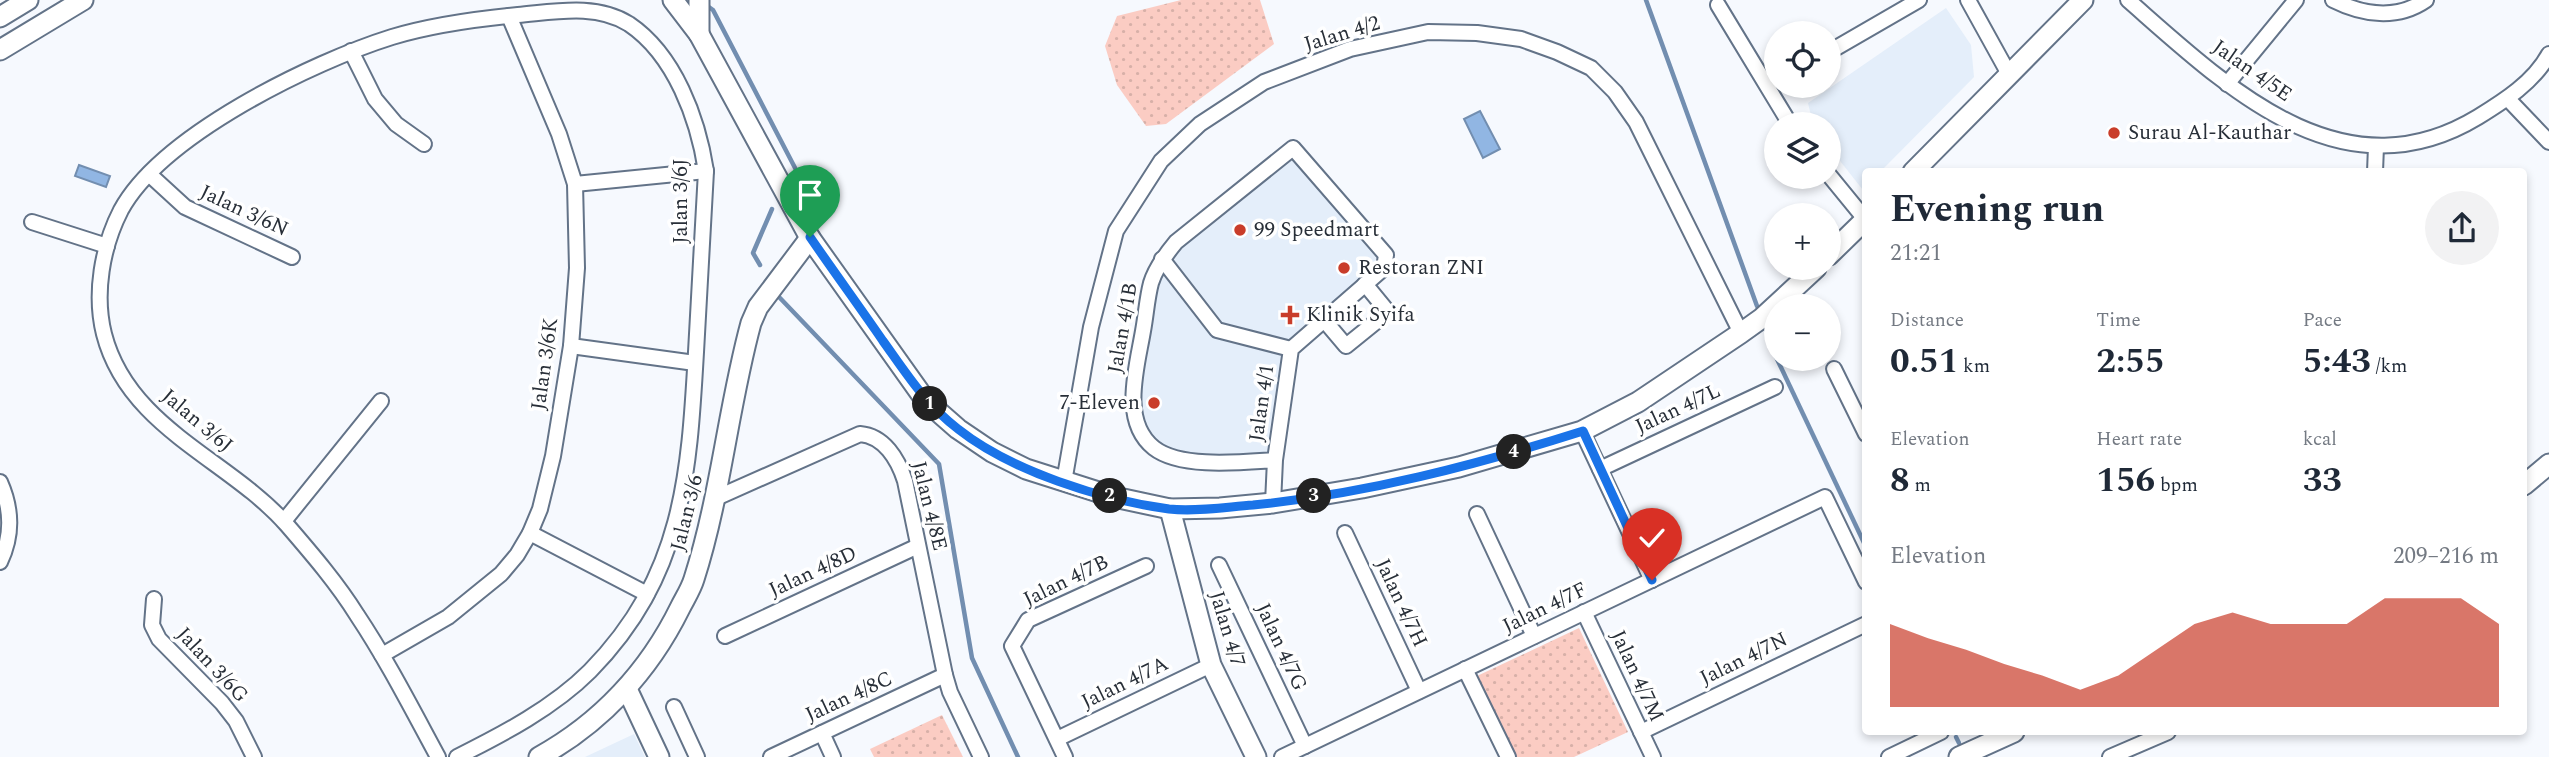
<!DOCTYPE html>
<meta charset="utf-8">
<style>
body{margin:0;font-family:Spectral,serif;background:#f2f2f3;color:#1f2937;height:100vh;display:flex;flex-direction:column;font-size:26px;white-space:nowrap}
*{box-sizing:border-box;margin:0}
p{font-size:23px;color:#747a83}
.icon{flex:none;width:38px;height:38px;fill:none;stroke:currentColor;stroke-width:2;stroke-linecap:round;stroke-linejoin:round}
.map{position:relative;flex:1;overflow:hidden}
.details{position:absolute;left:1862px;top:168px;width:665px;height:567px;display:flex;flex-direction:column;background:#fff;border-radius:7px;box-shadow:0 4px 10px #0003}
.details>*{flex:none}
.buttons{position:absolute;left:1764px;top:21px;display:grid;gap:14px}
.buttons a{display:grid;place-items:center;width:77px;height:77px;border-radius:50%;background:#fff;box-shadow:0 4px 10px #0003;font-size:35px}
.pin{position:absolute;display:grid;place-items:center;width:60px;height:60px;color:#fff;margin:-72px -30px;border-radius:50% 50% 50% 0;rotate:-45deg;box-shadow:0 0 7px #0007}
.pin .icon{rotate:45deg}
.km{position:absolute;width:35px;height:35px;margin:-18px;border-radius:50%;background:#222;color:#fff;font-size:19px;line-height:35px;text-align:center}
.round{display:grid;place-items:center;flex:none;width:74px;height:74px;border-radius:37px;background:#f2f2f3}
.summary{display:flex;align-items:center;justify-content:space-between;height:119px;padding:0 28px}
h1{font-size:38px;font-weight:700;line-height:52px}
.figures{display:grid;grid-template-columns:repeat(3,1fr);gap:10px;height:119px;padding:7px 28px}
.figures div{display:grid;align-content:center}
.figures b{font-size:35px;font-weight:700}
.figures small{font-size:19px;font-weight:400}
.figures p{font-size:19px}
.chart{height:196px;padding:14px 28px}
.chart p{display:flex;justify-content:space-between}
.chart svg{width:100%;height:126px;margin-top:7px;fill:#c93d2a;opacity:.7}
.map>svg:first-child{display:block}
</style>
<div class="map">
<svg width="2549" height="757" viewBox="0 0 2549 757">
<defs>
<pattern id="park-dots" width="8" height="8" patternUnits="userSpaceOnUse" patternTransform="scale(1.75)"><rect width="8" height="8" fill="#fbccc3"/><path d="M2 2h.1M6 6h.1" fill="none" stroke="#d7b0a8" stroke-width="1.8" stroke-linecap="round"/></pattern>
</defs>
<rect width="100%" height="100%" fill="#f6f9fe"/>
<g fill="#e4eefa">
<path d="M1946 8 1971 45 1974 77 1881 171 1866 172 1865 188 1863 190 1829 147V124H1813L1808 103Z"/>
<path d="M1292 155 1379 256 1376 265 1288 343 1269 454 1245 458 1206 456 1169 450 1154 443 1145 431 1139 411 1138 391 1156 285 1168 259 1181 246Z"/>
<path d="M634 734 645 757H585Z"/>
</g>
<g fill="url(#park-dots)">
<path d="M1181 0H1260L1274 44 1166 124 1146 126 1117 85 1105 46 1117 16Z"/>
<path d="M1579 628 1628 732 1574 757H1515L1477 676Z"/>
<path d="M942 715 963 757H874L870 749Z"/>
</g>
<g fill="#91b6e3" stroke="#728eb0" stroke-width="2">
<path d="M1480 111 1500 149 1483 158 1464 119Z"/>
<path d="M79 165 110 176 106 187 75 176Z"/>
</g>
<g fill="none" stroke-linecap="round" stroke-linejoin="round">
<g stroke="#728eb0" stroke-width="4.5">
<path d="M1646 0 1757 306"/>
<path d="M706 5 713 10 806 189 799 193"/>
<path d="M760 265 753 253 772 209"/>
<path d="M780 298 939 464 972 658 1018 757"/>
<path d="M1766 330 1776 357"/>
<path d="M1777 359 1866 547"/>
<path d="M1956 737 1959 743"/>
</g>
<defs>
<g id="street">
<path d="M1968 0 2010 76"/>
<path d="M2128 0C2225 85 2341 200 2478 117 2504 101 2534 82 2549 54"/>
<path d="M2333 0C2363 15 2397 20 2426 0"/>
<path d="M1718 5 1790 124"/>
<path d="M351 51 375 99 396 124 424 144"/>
<path d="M1829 52 1919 0"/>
<path d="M2227 84 2296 0"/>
<path d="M2508 99 2549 142"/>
<path d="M2375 172 2376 146"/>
<path d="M149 174 185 207 292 257"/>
<path d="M1829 175 1865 219"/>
<path d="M575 184 706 171"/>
<path d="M32 222 107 246"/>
<path d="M1162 259 1217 330 1291 349"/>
<path d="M1324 320 1346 346 1388 312 1365 284"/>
<path d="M571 346 695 363"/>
<path d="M1834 369 1866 434"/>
<path d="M1582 431 1652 580"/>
<path d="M1600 469 1775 387"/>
<path d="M0 482C12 509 13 535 0 562"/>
<path d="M1064 482 1091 327 1116 231 1161 161 1200 124 1264 82 1350 49 1428 32 1477 33 1521 39 1557 52 1591 68 1615 92 1636 122 1741 333"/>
<path d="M716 498 860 434C884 436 898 459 905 481L945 675 950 692 981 757"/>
<path d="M1273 503 1275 460 1291 349 1384 268 1386 255 1293 148 1176 242C1166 254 1156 267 1151 283 1147 298 1146 315 1143 331 1137 367 1120 421 1154 448 1181 469 1243 462 1275 460"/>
<path d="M1477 514 1534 636"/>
<path d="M284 521 381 401"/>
<path d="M530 533 647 594"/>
<path d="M1345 533 1419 691"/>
<path d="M1219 565 1305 746"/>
<path d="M154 599 152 625 159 639 222 703 236 721 254 757"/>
<path d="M1584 612 1653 757"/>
<path d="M725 636 918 546"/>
<path d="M382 655 448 617 501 574 517 555 530 533 540 509 553 456 571 346 577 268 575 184 559 134 509 16"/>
<path d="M1465 669 1508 757"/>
<path d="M674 707 697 757"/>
<path d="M1641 732 1866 624"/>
<path d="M822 733 833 757"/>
<path d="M1057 739 1211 665"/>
<path d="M438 757C412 709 387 660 357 615 337 583 312 554 287 525 229 459 128 428 104 334 94 294 102 247 121 210 162 135 312 62 392 37 432 25 476 19 518 15 554 12 596 3 629 24 675 55 698 119 706 171 703 231 699 292 696 352 689 476 683 576 590 671 553 708 503 734 457 757"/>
<path d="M771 757 945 675"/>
<path d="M1065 757 1012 646 1028 620 1146 566"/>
<path d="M1282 757 1825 497 1866 582"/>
<path d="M1889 757 1941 732"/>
<path d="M2110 757 2168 732"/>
</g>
<g id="secondary">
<path d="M673 0 699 34 810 238 926 401 958 429 992 452 1026 469 1114 497 1170 509 1220 508 1273 503 1362 488 1459 467 1582 431 1638 402 1741 333 1762 318 1816 268"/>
<path d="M699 0V34"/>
<path d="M0 17 28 0"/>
<path d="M0 50 83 0"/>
<path d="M1913 172 2083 0"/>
<path d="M1829 255 1866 219"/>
<path d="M2524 485 2549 464"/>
<path d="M1170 509 1211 665 1256 757"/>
<path d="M627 689 659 757"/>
<path d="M539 757C601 723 649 671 680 608 685 598 691 589 694 579 721 495 728 407 751 323L758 307 810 238"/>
<path d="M1959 757 2014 732"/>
</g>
</defs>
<use href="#street" stroke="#637388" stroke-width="18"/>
<use href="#secondary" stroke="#637388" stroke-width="23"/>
<use href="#street" stroke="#fff" stroke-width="14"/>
<use href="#secondary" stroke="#fff" stroke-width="19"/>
</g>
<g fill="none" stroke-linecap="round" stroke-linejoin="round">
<defs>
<path id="route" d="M810 237C834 272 859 306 883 341 906 373 926 405 958 429 1011 471 1102 500 1169 509 1196 512 1226 507 1253 505 1365 494 1476 465 1583 431L1652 580"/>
</defs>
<use href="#route" stroke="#fff" stroke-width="14"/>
<use href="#route" stroke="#1a73e8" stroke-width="9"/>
</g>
<g fill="#c93d2a" stroke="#fff" stroke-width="2.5">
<circle cx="2114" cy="133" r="7"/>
<circle cx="1240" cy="230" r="7"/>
<circle cx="1344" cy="268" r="7"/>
<path d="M1286.5 304.5h7v7h7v7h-7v7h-7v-7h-7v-7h7z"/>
<circle cx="1154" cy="403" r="7"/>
</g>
<g text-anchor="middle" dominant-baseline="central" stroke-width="7" stroke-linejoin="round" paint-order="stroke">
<g font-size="21" fill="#282f38" stroke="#fff">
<text transform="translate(1342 34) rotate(-17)">Jalan 4/2</text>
<text transform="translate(2252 71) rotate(35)">Jalan 4/5E</text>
<text transform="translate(681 201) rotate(-90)">Jalan 3/6J</text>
<text transform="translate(244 211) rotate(25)">Jalan 3/6N</text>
<text transform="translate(1123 328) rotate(-80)">Jalan 4/1B</text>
<text transform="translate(545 364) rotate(-82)">Jalan 3/6K</text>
<text transform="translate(1262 403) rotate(-82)">Jalan 4/1</text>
<text transform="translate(1678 409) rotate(-25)">Jalan 4/7L</text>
<text transform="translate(197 421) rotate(40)">Jalan 3/6J</text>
<text transform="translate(929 506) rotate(76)">Jalan 4/8E</text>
<text transform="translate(687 513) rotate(-76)">Jalan 3/6</text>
<text transform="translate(813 572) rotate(-25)">Jalan 4/8D</text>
<text transform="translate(1066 581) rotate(-26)">Jalan 4/7B</text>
<text transform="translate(1401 603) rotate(65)">Jalan 4/7H</text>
<text transform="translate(1545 608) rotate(-26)">Jalan 4/7F</text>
<text transform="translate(1227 629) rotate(73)">Jalan 4/7</text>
<text transform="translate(1281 647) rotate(65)">Jalan 4/7G</text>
<text transform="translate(1744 659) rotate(-26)">Jalan 4/7N</text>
<text transform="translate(212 665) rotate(47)">Jalan 3/6G</text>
<text transform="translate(1637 676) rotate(65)">Jalan 4/7M</text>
<text transform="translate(1125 683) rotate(-26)">Jalan 4/7A</text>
<text transform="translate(849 697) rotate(-25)">Jalan 4/8C</text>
</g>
<g font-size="21" fill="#282f38" stroke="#fff" text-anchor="start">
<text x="2128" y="133">Surau Al-Kauthar</text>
<text x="1254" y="230">99 Speedmart</text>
<text x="1358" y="268">Restoran ZNI</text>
<text x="1306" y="315">Klinik Syifa</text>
<text x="1140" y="403" text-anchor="end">7-Eleven</text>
</g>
</g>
</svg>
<div class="buttons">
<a><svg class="icon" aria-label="locate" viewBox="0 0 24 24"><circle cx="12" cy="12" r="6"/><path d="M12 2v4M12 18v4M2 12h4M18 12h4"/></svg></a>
<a><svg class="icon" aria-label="layers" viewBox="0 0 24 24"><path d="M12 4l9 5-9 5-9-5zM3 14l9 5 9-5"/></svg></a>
<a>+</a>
<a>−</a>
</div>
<div class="pin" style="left:810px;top:237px;background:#1e9e55"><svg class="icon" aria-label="arrive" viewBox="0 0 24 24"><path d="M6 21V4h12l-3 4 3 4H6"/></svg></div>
<div class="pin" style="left:1652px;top:580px;background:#d93025"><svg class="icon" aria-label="check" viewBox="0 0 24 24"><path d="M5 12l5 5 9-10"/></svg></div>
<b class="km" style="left:930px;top:404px">1</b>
<b class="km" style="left:1110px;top:496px">2</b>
<b class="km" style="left:1314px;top:496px">3</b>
<b class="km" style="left:1514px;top:452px">4</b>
<section class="details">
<div class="summary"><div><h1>Evening run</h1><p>21:21</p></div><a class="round"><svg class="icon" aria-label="share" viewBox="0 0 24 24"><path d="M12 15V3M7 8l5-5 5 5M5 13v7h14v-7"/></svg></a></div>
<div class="figures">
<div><p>Distance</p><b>0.51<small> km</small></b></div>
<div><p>Time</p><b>2:55</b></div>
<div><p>Pace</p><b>5:43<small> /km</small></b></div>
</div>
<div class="figures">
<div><p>Elevation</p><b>8<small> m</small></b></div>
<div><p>Heart rate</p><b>156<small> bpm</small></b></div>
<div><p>kcal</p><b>33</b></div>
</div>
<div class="chart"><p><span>Elevation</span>209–216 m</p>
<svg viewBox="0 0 160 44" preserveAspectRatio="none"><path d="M0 44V15L10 20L20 24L30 29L40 33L50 38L60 33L70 24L80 15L90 11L100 15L110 15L120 15L130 6L140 6L150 6L160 15V44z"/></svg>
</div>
</section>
</div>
